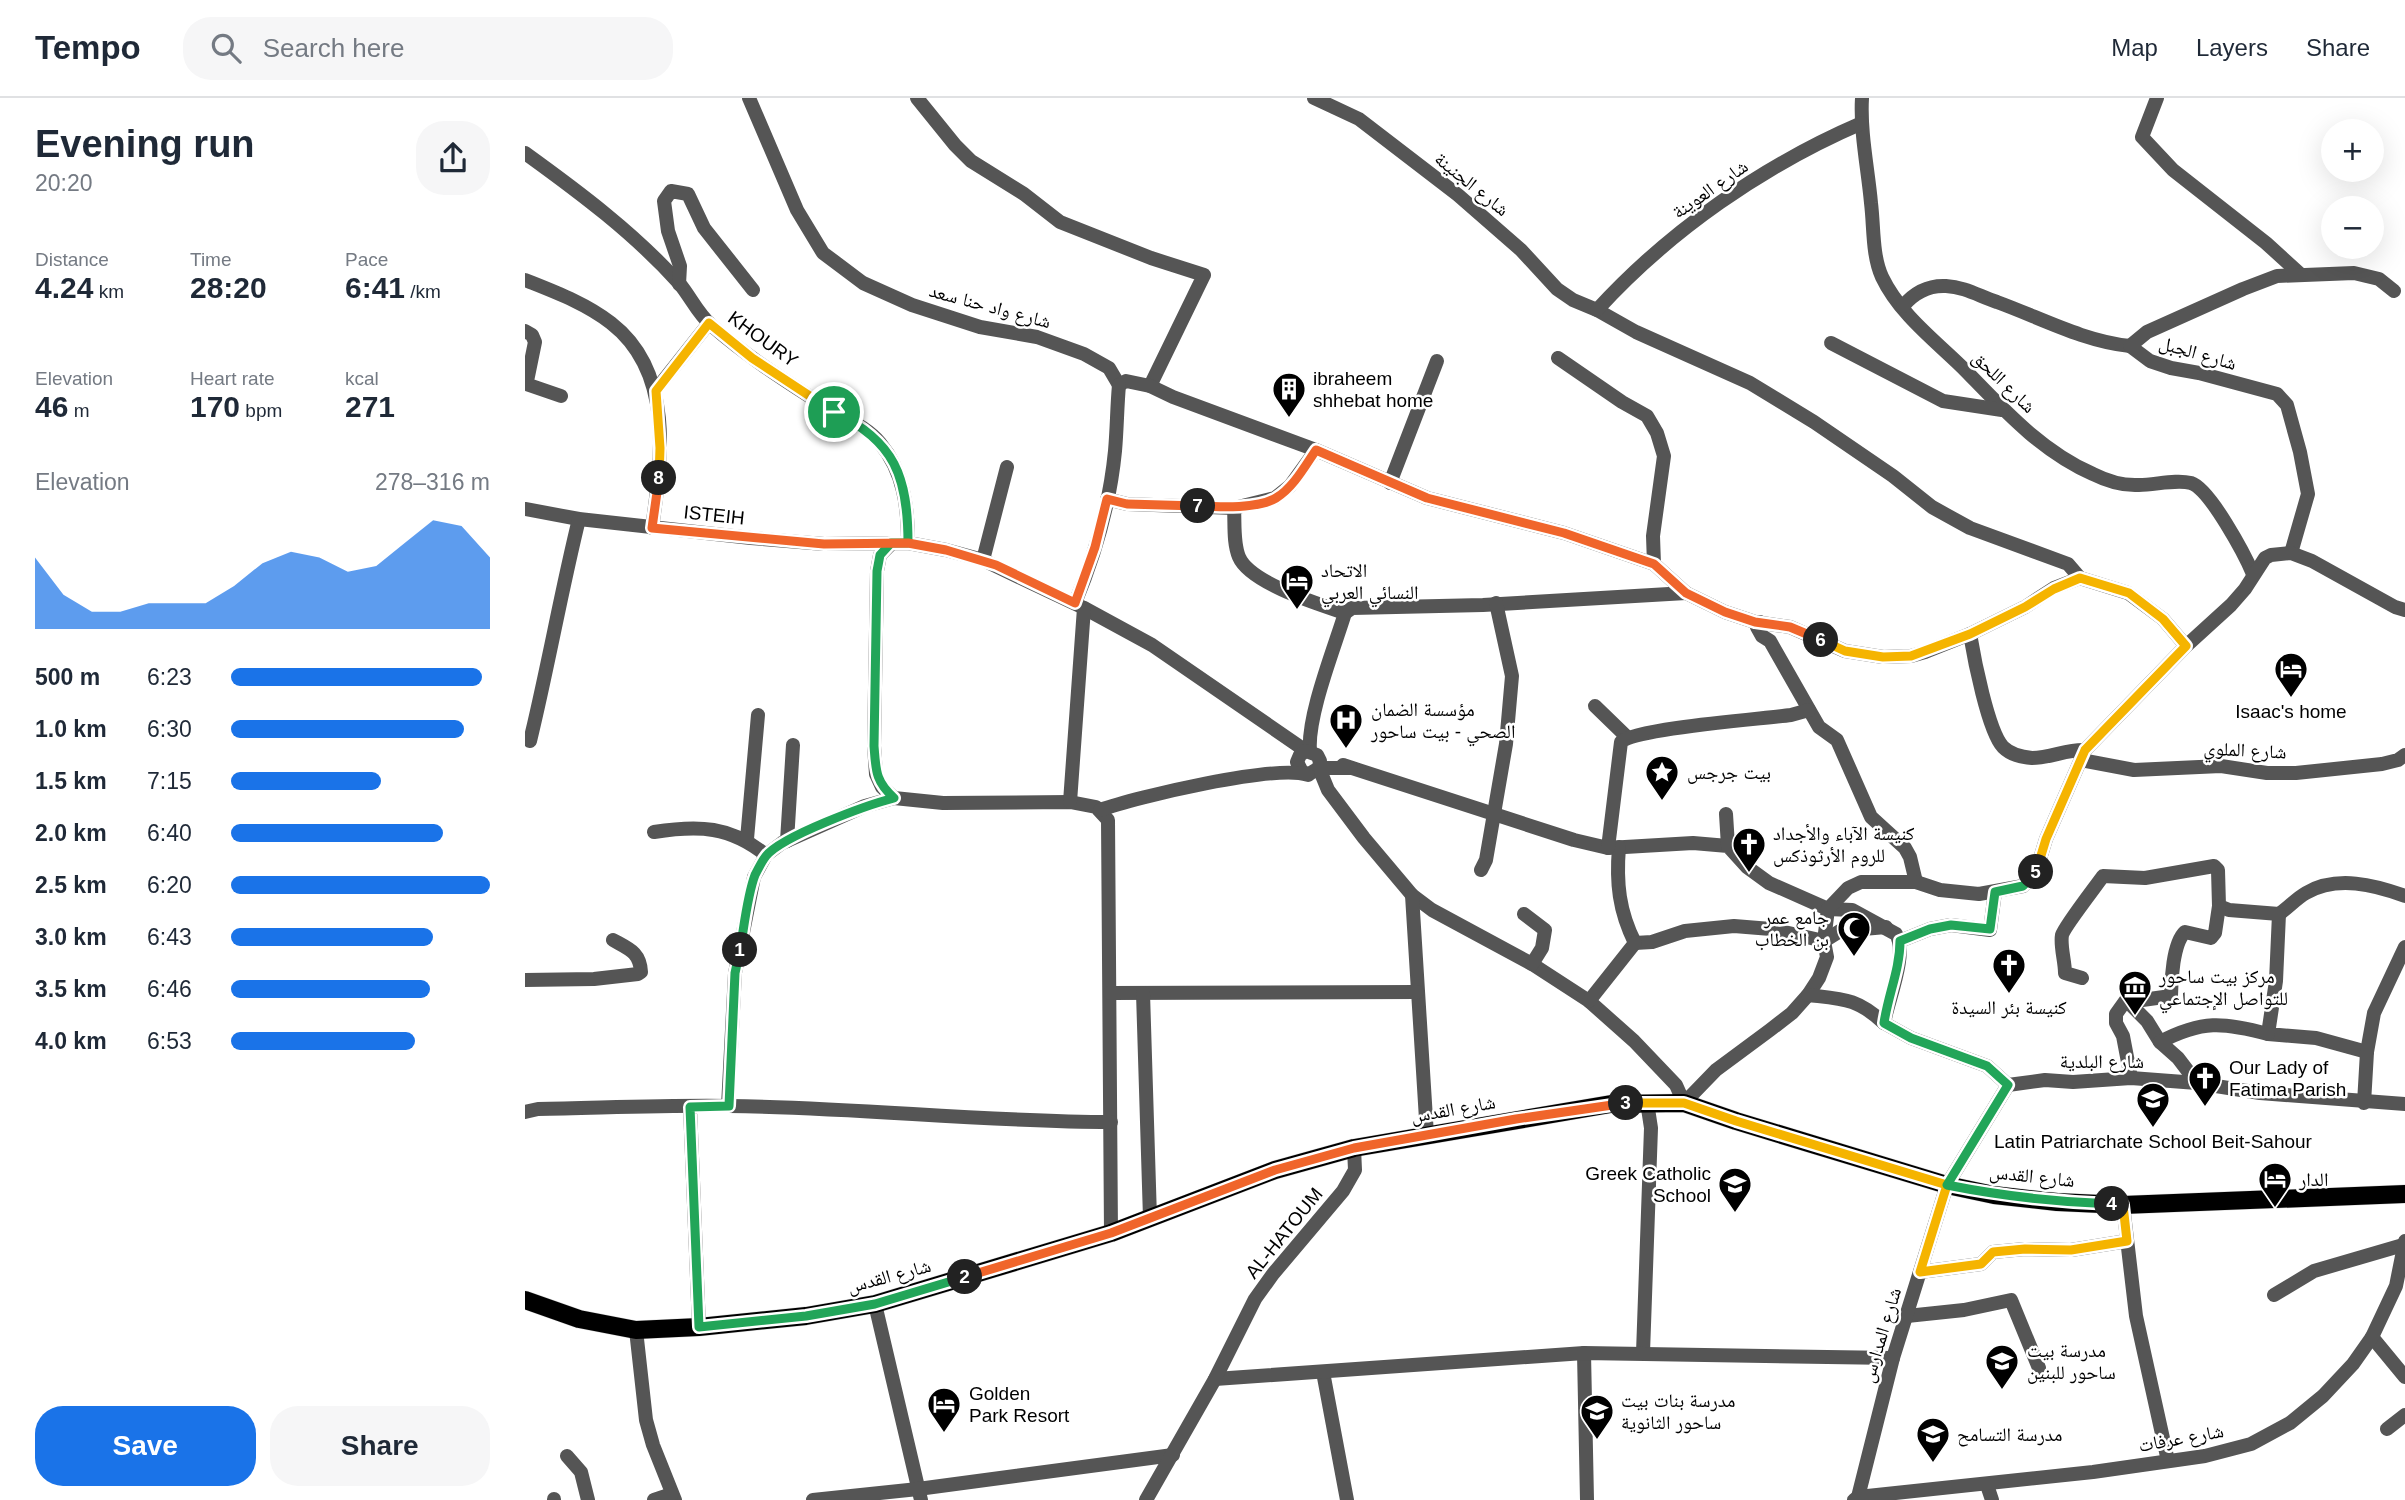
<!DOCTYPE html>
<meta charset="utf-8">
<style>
body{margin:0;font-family:Arial,"Noto Naskh Arabic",sans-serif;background:#f6f6f7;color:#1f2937;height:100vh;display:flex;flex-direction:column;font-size:26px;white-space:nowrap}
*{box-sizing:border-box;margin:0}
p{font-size:23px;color:#747a83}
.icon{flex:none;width:38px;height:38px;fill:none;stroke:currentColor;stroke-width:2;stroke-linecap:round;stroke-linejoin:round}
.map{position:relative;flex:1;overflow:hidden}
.panel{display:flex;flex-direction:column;background:#fff;width:525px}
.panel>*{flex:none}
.buttons{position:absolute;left:1796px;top:21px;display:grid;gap:14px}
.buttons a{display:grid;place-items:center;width:63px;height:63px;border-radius:50%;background:#fff;box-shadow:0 7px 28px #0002;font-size:35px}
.pin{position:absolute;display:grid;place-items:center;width:60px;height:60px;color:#fff;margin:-30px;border:4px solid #fff;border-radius:50%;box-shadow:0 2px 7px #0007}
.km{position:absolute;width:35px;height:35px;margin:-18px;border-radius:50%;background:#222;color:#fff;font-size:19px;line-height:35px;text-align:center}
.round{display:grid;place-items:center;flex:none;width:74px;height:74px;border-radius:28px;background:#f6f6f7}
.head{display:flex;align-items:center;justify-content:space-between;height:119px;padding:0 35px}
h1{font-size:38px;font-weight:800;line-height:52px}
.metrics{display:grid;grid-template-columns:repeat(3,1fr);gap:10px;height:119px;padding:7px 35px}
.metrics div{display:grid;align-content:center}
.metrics b{font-size:30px;font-weight:800}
.metrics small{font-size:19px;font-weight:400}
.metrics p{font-size:19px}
.chart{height:196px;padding:14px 35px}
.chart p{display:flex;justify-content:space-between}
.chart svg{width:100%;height:126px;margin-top:7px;fill:#1a73e8;opacity:.7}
.action{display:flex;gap:14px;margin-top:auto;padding:14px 35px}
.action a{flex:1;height:80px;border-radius:28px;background:#1a73e8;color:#fff;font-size:28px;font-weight:800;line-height:80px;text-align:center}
.action a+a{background:#f6f6f7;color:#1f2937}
ul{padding:0 35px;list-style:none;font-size:23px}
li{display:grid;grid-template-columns:112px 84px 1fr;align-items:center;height:52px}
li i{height:18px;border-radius:9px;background:#1a73e8}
header{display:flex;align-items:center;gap:42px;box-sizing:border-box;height:98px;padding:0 35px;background:#fff;border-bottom:2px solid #e0e1e3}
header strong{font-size:33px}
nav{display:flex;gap:38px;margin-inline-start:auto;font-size:24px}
.search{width:490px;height:63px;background:#f6f6f7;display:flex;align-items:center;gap:18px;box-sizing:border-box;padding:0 24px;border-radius:28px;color:#747a83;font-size:26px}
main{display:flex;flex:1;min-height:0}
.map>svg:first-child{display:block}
</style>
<header>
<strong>Tempo</strong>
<div class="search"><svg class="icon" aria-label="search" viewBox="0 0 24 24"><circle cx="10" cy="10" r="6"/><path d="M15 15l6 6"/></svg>Search here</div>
<nav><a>Map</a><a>Layers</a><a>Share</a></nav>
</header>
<main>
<section class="panel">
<div class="head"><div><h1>Evening run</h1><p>20:20</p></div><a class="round"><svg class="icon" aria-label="share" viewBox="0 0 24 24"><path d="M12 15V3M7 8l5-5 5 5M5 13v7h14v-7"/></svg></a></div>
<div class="metrics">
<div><p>Distance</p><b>4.24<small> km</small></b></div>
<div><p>Time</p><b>28:20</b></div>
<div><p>Pace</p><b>6:41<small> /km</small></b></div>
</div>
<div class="metrics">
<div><p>Elevation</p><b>46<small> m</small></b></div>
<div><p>Heart rate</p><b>170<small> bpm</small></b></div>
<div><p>kcal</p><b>271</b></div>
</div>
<div class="chart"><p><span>Elevation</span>278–316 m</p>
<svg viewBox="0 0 160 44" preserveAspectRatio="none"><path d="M0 44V19L10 32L20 38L30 38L40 35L50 35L60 35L70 29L80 21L90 17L100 19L110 24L120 22L130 14L140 6L150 8L160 19V44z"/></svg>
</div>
<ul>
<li><b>500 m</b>6:23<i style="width:97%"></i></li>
<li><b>1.0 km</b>6:30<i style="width:90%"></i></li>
<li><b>1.5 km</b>7:15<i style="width:58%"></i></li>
<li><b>2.0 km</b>6:40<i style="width:82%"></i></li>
<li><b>2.5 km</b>6:20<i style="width:100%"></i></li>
<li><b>3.0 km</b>6:43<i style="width:78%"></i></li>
<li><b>3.5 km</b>6:46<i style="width:77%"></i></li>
<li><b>4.0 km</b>6:53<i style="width:71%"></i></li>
</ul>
<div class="action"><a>Save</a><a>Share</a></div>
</section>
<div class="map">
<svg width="1880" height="1402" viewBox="0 0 1880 1402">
<rect width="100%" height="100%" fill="#fff"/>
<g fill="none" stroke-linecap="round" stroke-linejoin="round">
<defs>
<path id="major" d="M0 1202 54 1221 111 1232 174 1229 281 1218 350 1206 586 1135 750 1072 829 1050 1086 1006 1159 1005 1211 1023 1422 1087 1469 1097 1532 1104 1598 1107 1880 1096"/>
</defs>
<use href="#major" stroke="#dbdbdb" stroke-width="19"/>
<g stroke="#555" stroke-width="14">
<path d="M224 0 272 112 298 155 338 185 387 207 455 229 512 239 559 256 584 270 594 287"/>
<path d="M392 0 430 47 446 63 499 96 535 124 626 160 679 177 625 288"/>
<path d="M789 0 834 21 933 97 996 152 1032 191 1048 202 1072 212 1111 234 1225 285 1289 324 1368 378 1407 409 1445 430 1543 466 1555 480"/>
<path d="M1337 0C1335 35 1343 71 1346 105 1349 129 1347 157 1357 179 1375 217 1412 244 1441 273 1479 312 1517 354 1568 376 1582 383 1597 388 1614 387 1630 387 1651 381 1666 385 1685 391 1720 457 1728 476"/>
<path d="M1632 0 1617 39 1648 72 1741 145 1775 176"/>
<path d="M0 55C54 94 109 135 154 185 165 198 173 216 186 227 220 257 260 283 298 307 318 320 340 327 355 345 379 374 383 410 383 445"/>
<path d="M0 182C30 194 60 205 86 225 149 274 137 360 127 430"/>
<path d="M154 186 155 168 143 133 139 103 146 93 163 96 179 130 228 192"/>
<path d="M1378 208C1389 195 1403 187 1421 188 1440 189 1454 198 1472 204 1516 220 1558 243 1605 248"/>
<path d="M1072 212C1144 133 1239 67 1337 25"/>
<path d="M0 233 7 237 10 244 2 283 4 287 36 298"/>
<path d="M1306 245 1418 303 1477 312"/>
<path d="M1033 260 1097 304 1122 318 1132 335 1139 358 1128 438 1129 466"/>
<path d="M130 293 184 225"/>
<path d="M791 352 902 400 1039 435 1129 466 1161 495 1200 514 1230 524 1265 529 1320 553 1358 559 1386 558 1400 554 1445 536 1500 509 1529 490 1555 480 1603 495 1638 521 1661 548"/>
<path d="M865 385 912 263"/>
<path d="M582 401 602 406 709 410 750 400 765 388 791 352 648 299 625 288 601 283 594 287"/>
<path d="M709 410C710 426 708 445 714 459 725 485 793 506 820 515"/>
<path d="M0 411 54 421 226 440 299 446 383 445 421 452 458 462 559 510 627 547 781 653"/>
<path d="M367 445 355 457 352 473 349 648 351 676 357 689 369 700 418 705 545 704 571 709 583 722 586 1135"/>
<path d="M1766 455 1783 396 1775 354 1762 307 1752 296 1674 275 1646 270 1625 263 1605 248 1622 234 1718 191 1752 178 1829 175 1854 181 1869 193"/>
<path d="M458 462 482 369"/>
<path d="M550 505C570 457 585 405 590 353 592 331 592 309 594 287"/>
<path d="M1235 524 1232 529 1237 538 1245 543 1294 629 1312 642 1346 719 1380 750 1385 759 1391 784"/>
<path d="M1445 536C1449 560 1463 633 1478 649 1486 657 1496 659 1507 660 1526 660 1542 651 1560 652"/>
<path d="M1070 608 1102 639"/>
<path d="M5 643C23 569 36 494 54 421"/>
<path d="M785 653C782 618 809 551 820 515L827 510 958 507 1161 495"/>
<path d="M1556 662 1609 672 1696 668 1742 675H1771L1857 666 1873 662 1880 657"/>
<path d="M818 667 1049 742 1083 750 1168 745 1203 748 1222 769 1244 785 1303 811 1327 812 1371 836C1383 856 1363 902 1359 925L1386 940 1462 968 1483 987"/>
<path d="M826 670H794L784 676 777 674 772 664 775 657 781 653 792 657 795 663 794 670 803 692 839 740 887 797 907 812 1007 866 1064 903 1109 943 1151 987 1159 1005 1191 972 1245 932 1267 915 1283 897 1294 880 1302 859 1299 843 1303 811 1323 790 1336 784H1391L1415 792 1454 796 1498 788 1511 774 1521 741 1560 652 1661 548 1706 507 1720 491 1740 460 1746 457 1766 455 1787 463 1870 509 1880 512"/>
<path d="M545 704 559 510"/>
<path d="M575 712C611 699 751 666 783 677"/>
<path d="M1201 716 1203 748"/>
<path d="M129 734C174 727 205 728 241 757"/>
<path d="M222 741 233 617"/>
<path d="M262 743 268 647"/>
<path d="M1094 749C1091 785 1094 813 1110 845"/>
<path d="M1083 750 1096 644C1112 630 1236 621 1266 617L1284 612"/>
<path d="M956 772 961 762 981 646 987 578 971 505"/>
<path d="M887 797 902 1037"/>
<path d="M999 816 1020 832 1017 850 1007 866"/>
<path d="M1754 816C1764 809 1772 800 1781 795 1812 777 1850 787 1880 798"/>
<path d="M1375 843 1405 831 1426 827 1465 832 1470 794"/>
<path d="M1110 845 1127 844 1160 833 1209 828 1246 831 1299 843 1315 833 1361 829"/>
<path d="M1557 880 1540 875C1540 863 1535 848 1537 837 1539 829 1571 788 1578 778L1620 780 1689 768 1693 772 1694 808 1704 812 1754 816 1751 883 1743 936 1791 940 1842 954"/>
<path d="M0 882 69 881 113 876 116 874C115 854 104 851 88 842"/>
<path d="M585 895 892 894"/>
<path d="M618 895 625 1120"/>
<path d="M1283 897C1318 901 1332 900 1359 925"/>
<path d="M1064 903 1110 845"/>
<path d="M1603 904 1646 898C1646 883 1648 845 1660 834L1686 840 1690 835 1694 808"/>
<path d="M1606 980 1598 938 1591 925V916L1601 902 1622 923 1635 944"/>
<path d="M1672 985 1653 960 1635 944C1677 922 1698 924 1743 936"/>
<path d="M1483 987 1520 982 1548 984 1606 980 1672 985 1735 995 1880 1006"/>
<path d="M1839 1005 1842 954 1849 915 1880 849"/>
<path d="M203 1008 210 875 229 779 241 757 257 745 340 708 369 700"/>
<path d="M165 1009 174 1229"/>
<path d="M0 1014 13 1011C76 1010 140 1007 204 1008 331 1009 458 1024 586 1024"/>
<path d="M1598 1107 1611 1218 1643 1363"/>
<path d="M1395 1174 1456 1166 1468 1154 1500 1151 1546 1152 1602 1143"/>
<path d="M1749 1197 1789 1173 1878 1147"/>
<path d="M350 1206 396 1402"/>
<path d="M1382 1218 1439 1212 1486 1202 1514 1270"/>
<path d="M111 1232 121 1322 128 1347 150 1402"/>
<path d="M1847 1239 1880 1279"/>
<path d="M1059 1255 1062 1402"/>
<path d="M1118 1255 1126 1030 1122 1004"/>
<path d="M798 1274 822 1402"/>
<path d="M690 1281 1059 1255 1368 1260"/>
<path d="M1862 1331 1880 1317"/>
<path d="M42 1358 56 1374 63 1402"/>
<path d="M1462 1387 1467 1402"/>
<path d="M1333 1399 1368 1260 1422 1087 1483 987"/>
<path d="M29 1401V1402"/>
<path d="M129 1402 147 1396"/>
<path d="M288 1402 393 1391 648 1357"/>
<path d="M621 1402 690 1281 730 1201 748 1176 818 1093 830 1072 829 1050"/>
<path d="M1329 1402 1333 1399 1568 1374 1680 1358 1726 1346 1765 1325 1798 1298 1828 1266 1847 1239 1871 1188 1880 1143"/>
</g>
<use href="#major" stroke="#000" stroke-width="18"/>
</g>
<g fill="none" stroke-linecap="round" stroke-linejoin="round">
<defs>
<path id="split-1" d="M215 852C219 830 222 798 230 777 233 771 237 763 241 758 257 738 342 707 369 700 350 683 351 672 349 648L352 473 355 457 366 445H383C383 379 370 343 309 314"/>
<path id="split-2" d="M215 852 210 875 204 1008 165 1009 174 1229 281 1218 350 1206 440 1179"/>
<path id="split-3" d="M440 1179 586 1135 750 1072 829 1050 991 1021 1101 1005"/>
<path id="split-4" d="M1101 1005H1159L1211 1023 1422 1087 1395 1174 1456 1166 1468 1154 1500 1151 1546 1152 1602 1143 1598 1107 1587 1106"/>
<path id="split-5" d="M1511 774 1498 788 1470 794 1465 831 1426 827 1405 831 1375 843C1375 871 1363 897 1359 925L1386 940 1462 968 1483 987 1422 1087C1477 1098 1531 1104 1587 1106"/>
<path id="split-6" d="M1296 542 1320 553 1358 559 1386 558 1445 536 1500 509 1529 491 1555 480 1604 495 1638 521 1661 548 1560 652 1521 741 1511 774"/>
<path id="split-7" d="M673 408C695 409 732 411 751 400 768 390 780 368 791 352L902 400 1039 435 1129 466 1161 495 1200 514 1230 524 1265 529 1296 542"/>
<path id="split-8" d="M134 380 127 430 299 446 383 445 421 452 471 467 550 505 570 449 582 401 602 406 673 408"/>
<path id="split-9" d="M134 380 135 350 131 293 184 225 227 260 309 314"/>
</defs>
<use href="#split-1" stroke="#fff" stroke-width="14"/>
<use href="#split-2" stroke="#fff" stroke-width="14"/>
<use href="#split-3" stroke="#fff" stroke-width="14"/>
<use href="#split-4" stroke="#fff" stroke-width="14"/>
<use href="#split-5" stroke="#fff" stroke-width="14"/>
<use href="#split-6" stroke="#fff" stroke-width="14"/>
<use href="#split-7" stroke="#fff" stroke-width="14"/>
<use href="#split-8" stroke="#fff" stroke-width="14"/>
<use href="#split-9" stroke="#fff" stroke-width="14"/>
<use href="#split-1" stroke="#22a559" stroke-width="9"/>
<use href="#split-2" stroke="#22a559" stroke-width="9"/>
<use href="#split-3" stroke="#f0652b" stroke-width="9"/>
<use href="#split-4" stroke="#f5b400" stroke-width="9"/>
<use href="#split-5" stroke="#22a559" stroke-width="9"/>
<use href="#split-6" stroke="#f5b400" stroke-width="9"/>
<use href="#split-7" stroke="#f0652b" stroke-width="9"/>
<use href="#split-8" stroke="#f0652b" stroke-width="9"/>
<use href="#split-9" stroke="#f5b400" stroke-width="9"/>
</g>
<defs>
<symbol id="building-pin" viewBox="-11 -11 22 30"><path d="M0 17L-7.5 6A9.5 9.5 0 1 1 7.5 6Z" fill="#000" stroke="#fff"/><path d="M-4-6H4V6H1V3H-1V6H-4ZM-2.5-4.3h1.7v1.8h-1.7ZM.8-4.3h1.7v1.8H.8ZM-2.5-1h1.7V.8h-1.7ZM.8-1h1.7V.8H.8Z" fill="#fff"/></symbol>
<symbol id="hotel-pin" viewBox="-11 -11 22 30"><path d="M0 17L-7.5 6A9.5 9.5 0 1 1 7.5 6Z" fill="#000" stroke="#fff"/><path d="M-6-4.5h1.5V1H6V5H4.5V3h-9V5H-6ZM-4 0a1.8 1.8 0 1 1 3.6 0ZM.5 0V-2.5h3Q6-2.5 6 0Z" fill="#fff"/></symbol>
<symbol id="hospital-pin" viewBox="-11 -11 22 30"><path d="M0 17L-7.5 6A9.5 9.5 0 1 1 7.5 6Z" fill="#000" stroke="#fff"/><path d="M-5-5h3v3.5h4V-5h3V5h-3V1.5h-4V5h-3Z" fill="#fff"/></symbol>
<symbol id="sight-pin" viewBox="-11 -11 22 30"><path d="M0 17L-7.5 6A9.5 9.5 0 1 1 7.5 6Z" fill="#000" stroke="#fff"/><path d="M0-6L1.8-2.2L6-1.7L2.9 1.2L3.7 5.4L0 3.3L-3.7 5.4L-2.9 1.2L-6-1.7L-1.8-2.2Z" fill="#fff"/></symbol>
<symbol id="church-pin" viewBox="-11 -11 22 30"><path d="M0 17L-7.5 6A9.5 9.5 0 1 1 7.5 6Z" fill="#000" stroke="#fff"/><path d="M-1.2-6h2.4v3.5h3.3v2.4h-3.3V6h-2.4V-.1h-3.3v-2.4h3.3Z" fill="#fff"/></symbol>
<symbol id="mosque-pin" viewBox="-11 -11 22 30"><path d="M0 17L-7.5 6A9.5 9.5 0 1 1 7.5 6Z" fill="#000" stroke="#fff"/><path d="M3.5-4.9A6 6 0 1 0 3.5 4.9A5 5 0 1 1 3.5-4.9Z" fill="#fff"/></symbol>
<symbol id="museum-pin" viewBox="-11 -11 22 30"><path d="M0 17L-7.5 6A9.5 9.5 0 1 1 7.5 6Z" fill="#000" stroke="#fff"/><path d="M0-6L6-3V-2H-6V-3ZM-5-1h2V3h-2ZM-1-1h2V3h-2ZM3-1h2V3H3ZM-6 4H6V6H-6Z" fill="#fff"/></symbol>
<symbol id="school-pin" viewBox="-11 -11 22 30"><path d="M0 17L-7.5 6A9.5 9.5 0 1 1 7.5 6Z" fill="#000" stroke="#fff"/><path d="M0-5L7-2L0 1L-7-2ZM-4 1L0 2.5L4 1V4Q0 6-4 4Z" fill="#fff"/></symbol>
</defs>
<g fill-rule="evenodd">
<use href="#building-pin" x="745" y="272" width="38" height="52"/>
<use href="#hotel-pin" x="753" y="464" width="38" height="52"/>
<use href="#hotel-pin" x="1747" y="552" width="38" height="52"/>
<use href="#hospital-pin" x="802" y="603" width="38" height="52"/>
<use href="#sight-pin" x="1118" y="655" width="38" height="52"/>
<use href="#church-pin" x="1205" y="727" width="38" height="52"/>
<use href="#mosque-pin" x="1310" y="811" width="38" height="52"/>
<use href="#church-pin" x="1465" y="848" width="38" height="52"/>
<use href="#museum-pin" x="1591" y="870" width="38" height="52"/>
<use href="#church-pin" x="1661" y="961" width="38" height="52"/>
<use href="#school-pin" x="1609" y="982" width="38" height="52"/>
<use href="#hotel-pin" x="1731" y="1062" width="38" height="52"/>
<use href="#school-pin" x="1191" y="1067" width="38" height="52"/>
<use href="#school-pin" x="1458" y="1244" width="38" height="52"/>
<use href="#hotel-pin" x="400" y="1287" width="38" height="52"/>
<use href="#school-pin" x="1053" y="1294" width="38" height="52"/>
<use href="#school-pin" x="1389" y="1317" width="38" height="52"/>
</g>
<g text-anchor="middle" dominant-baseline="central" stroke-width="5" stroke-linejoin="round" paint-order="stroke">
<g font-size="19" fill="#000" stroke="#fff">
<text transform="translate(947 86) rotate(39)">شارع الجنينة</text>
<text transform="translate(1185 91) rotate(-35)">شارع العوينة</text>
<text transform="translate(465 208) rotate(15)">شارع واد حنا سعد</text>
<text transform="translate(238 241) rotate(36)">KHOURY</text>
<text transform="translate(1673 255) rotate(16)">شارع الجبل</text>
<text transform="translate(1479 284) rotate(44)">شارع اللحق</text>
<text transform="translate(189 417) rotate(6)">ISTEIH</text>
<text transform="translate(1720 652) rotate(3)">شارع الملوي</text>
<text x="1577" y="963">شارع البلدية</text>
<text transform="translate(928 1011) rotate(-10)">شارع القدس</text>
<text transform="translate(1507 1078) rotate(6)">شارع القدس</text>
<text transform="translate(759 1135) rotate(-51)">AL-HATOUM</text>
<text transform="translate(364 1178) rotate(-15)">شارع القدس</text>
<text transform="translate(1356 1237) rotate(-73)">شارع المدارس</text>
<text transform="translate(1656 1340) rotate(-10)">شارع عرفات</text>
</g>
<g font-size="19" fill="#000" stroke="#fff" text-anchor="start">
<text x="788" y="280">ibraheem<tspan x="788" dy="22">shhebat home</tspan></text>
<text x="796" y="472">الاتحاد<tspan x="796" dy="22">النسائي العربي</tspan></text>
<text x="846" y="611">مؤسسة الضمان<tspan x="846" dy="22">الصحي - بيت ساحور</tspan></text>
<text x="1766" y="613" text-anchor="middle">Isaac's home</text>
<text x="1162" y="674">بيت جرجس</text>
<text x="1248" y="735">كنيسة الآباء والأجداد<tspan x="1248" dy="22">للروم الأرثوذكس</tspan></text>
<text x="1304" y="819" text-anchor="end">جامع عمر<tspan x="1304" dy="22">بن الخطاب</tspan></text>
<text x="1634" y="878">مركز بيت ساحور<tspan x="1634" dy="22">للتواصل الإجتماعي</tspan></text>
<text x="1484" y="909" text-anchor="middle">كنيسة بئر السيدة</text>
<text x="1704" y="969">Our Lady of<tspan x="1704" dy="22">Fatima Parish</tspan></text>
<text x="1628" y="1043" text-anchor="middle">Latin Patriarchate School Beit-Sahour</text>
<text x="1186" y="1075" text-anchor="end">Greek Catholic<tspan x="1186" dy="22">School</tspan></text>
<text x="1774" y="1081">الدار</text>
<text x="1502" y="1252">مدرسة بيت<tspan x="1502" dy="22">ساحور للبنين</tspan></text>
<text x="444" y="1295">Golden<tspan x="444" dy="22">Park Resort</tspan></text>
<text x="1096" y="1302">مدرسة بنات بيت<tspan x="1096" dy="22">ساحور الثانوية</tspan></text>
<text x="1432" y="1336">مدرسة التسامح</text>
</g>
</g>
</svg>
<div class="buttons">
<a>+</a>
<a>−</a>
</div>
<div class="pin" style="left:309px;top:314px;background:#1e9e55"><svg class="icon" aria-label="arrive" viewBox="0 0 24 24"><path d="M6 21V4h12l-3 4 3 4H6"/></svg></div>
<b class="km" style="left:215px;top:852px">1</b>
<b class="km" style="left:440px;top:1179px">2</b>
<b class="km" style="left:1101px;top:1005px">3</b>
<b class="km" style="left:1587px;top:1106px">4</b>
<b class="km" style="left:1511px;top:774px">5</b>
<b class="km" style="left:1296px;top:542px">6</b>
<b class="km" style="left:673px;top:408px">7</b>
<b class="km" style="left:134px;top:380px">8</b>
</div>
</main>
